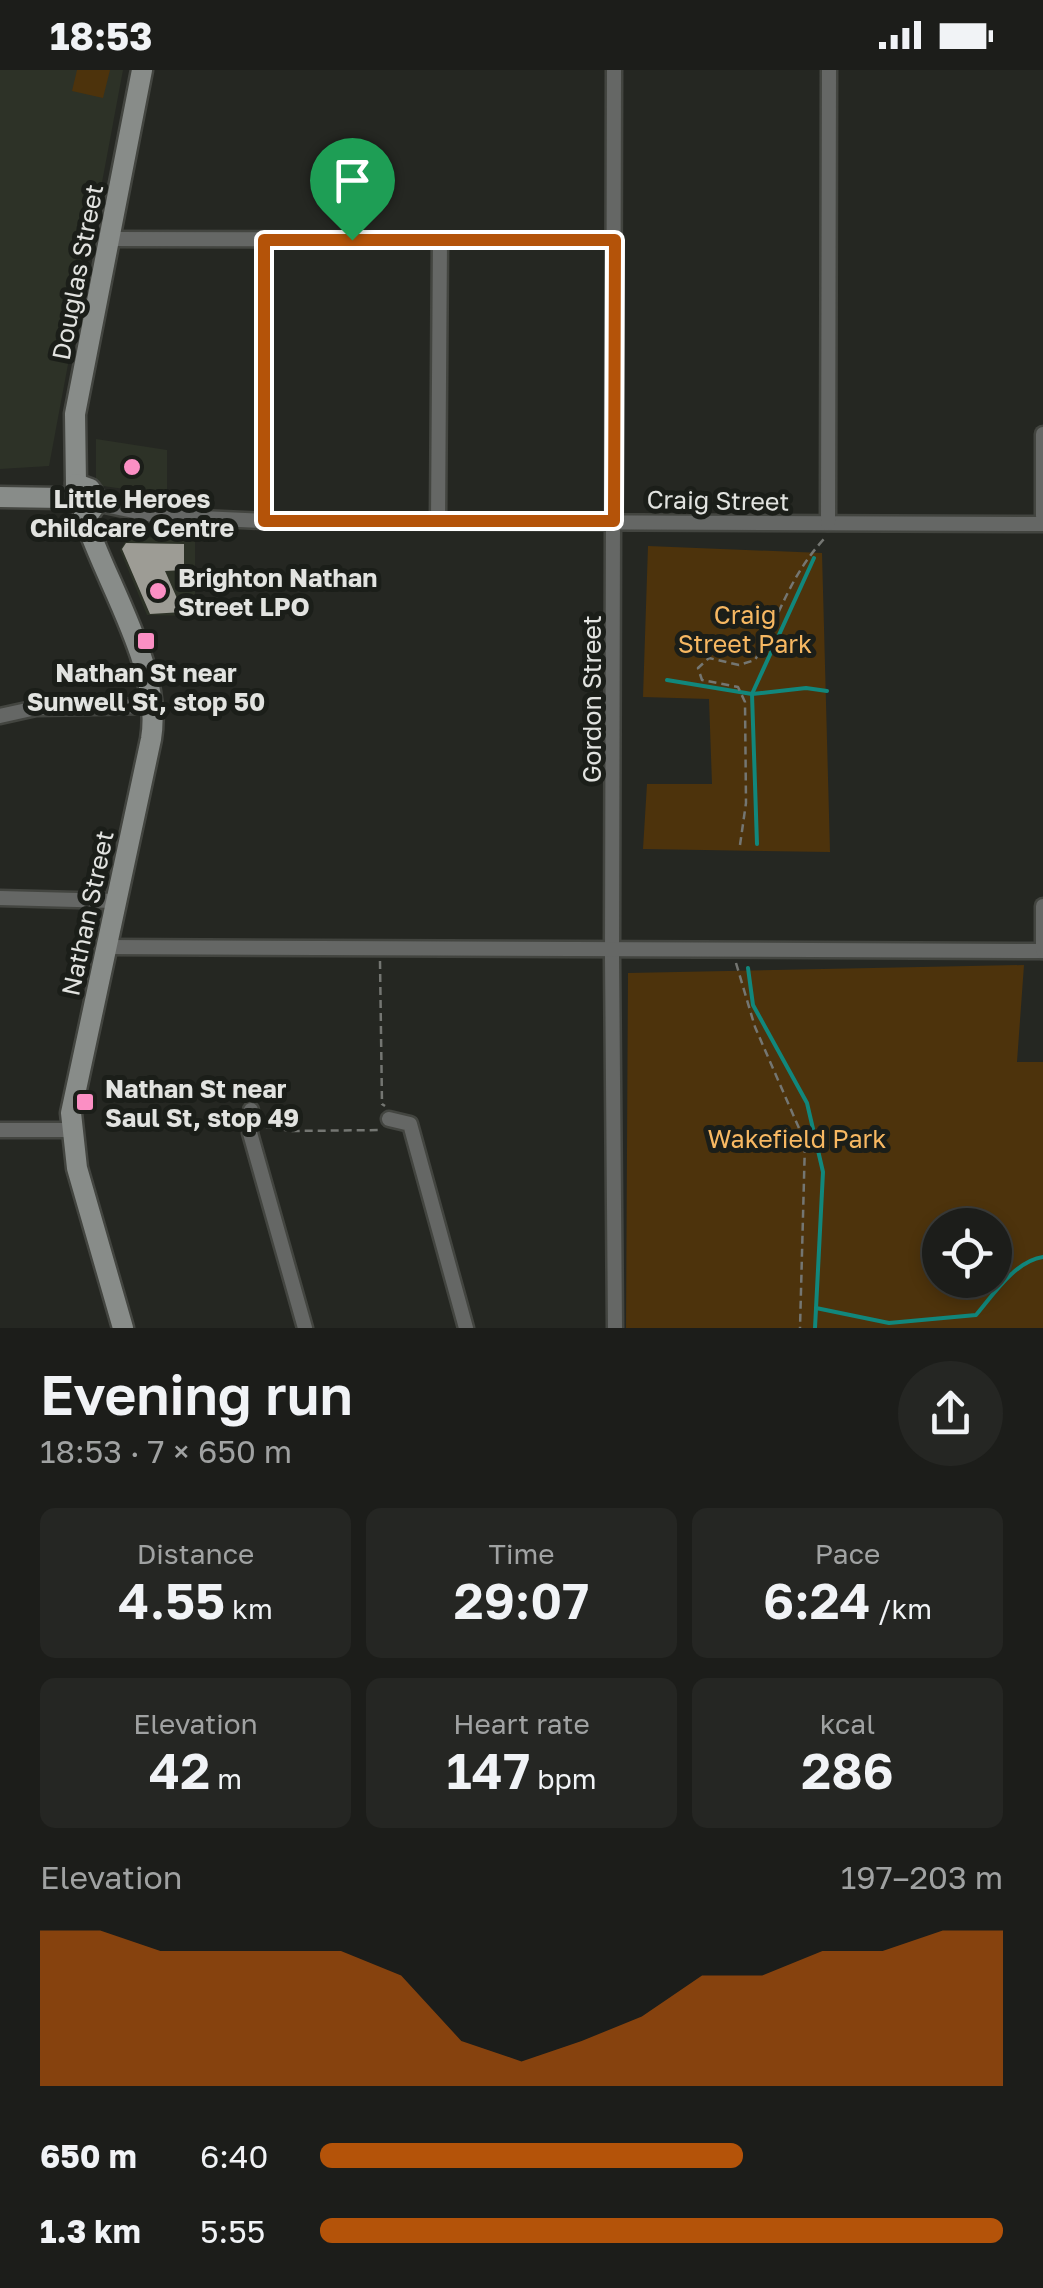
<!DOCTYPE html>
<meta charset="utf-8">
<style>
body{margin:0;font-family:"Golos Text",sans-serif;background:#252623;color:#f1f3f6;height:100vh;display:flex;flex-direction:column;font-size:38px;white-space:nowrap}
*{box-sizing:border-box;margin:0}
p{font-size:32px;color:#a0a2a2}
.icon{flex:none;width:55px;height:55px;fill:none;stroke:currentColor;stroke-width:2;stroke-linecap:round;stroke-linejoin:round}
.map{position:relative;height:1258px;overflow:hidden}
.side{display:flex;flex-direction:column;background:#1c1d1a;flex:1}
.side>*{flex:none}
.controls{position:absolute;left:922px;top:1138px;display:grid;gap:20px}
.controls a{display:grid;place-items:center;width:90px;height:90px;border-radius:50%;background:#1c1d1a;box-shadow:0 5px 15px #0003,0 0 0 2px #3a3b39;font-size:50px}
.pin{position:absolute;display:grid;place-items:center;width:85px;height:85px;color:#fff;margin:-102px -42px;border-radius:50% 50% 50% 0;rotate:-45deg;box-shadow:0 0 10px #0007}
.pin .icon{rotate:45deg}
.round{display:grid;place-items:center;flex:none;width:105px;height:105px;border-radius:52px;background:#252623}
.summary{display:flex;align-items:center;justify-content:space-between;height:170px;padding:0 40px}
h1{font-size:55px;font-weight:600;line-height:75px}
.figures{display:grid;grid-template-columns:repeat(3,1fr);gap:15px;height:170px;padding:10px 40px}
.figures div{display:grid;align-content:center;border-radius:15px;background:#252623;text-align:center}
.figures b{font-size:50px;font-weight:600}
.figures small{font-size:28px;font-weight:400}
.figures p{font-size:28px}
.chart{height:280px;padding:20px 40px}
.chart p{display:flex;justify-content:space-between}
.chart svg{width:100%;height:180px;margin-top:10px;fill:#b45309;opacity:.7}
ul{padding:0 40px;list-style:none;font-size:32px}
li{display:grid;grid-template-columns:160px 120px 1fr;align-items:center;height:75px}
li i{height:25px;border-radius:12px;background:#b45309}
.status{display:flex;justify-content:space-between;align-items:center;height:70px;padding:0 50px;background:#1c1d1a;direction:ltr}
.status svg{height:28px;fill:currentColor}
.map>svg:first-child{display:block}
</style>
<div class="status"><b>18:53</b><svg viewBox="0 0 49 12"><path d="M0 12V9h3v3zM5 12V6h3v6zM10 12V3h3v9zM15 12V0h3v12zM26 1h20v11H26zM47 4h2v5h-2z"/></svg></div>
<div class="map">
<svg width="1043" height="1258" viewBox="0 0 1043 1258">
<rect width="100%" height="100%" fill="#252722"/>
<g fill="#2d3227">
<path d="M0 0H123L49 396 0 399Z"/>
<path d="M96 369 167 380V425L96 415Z"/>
<path d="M195 466V546L147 545 120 480 128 468Z"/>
</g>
<g fill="#4d330c" fill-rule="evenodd">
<path d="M77 0H110L103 28 72 21Z"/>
<path d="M648 476 822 483 830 782 643 779 647 714H712L709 629 643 627Z"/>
<path d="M1024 895 1017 992H1043V1258H626L628 903ZM940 1155H995V1210H940Z"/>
</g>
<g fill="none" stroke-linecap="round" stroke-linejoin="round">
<g stroke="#11877c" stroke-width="4">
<path d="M667 610 752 624 806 618 827 621"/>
<path d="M757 774 752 624 814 488"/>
<path d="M748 898 753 935 807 1033 823 1102 815 1258"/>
<path d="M816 1238 889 1253 976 1245C993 1225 1015 1191 1043 1187"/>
</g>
</g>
<path fill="#9d9c95" d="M126 473 184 474V500L165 501 183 542 150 544 122 479Z"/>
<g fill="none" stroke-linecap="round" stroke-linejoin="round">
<defs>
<g id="street">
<path d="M614 0 612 887 615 1258"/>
<path d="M108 169 615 170"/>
<path d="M264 170V451"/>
<path d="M1043 364V446"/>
<path d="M95 433 157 446 264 451 1043 454"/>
<path d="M438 451 440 170"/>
<path d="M828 453 829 0"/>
<path d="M0 646 36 638 154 636"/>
<path d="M0 828 115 831"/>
<path d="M106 877 1043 881"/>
<path d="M1043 881V836"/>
<path d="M251 1040 250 1063 305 1258"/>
<path d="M389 1049 410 1054 466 1258"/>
<path d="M0 1060H71"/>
</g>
<g id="secondary">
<path d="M76 414 75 344 142 0"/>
<path d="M76 414 90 419C98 429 96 440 84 446"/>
<path d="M0 427 62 428"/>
<path d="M84 446C106 514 163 599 151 669L71 1043 77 1098 123 1258"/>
</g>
</defs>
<use href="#street" stroke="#434540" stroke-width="19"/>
<use href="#secondary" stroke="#434540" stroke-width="25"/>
<g stroke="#747672" stroke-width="2.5" stroke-dasharray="8 5" stroke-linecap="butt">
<path d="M740 775 746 733 745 632 738 617 702 610 698 598 709 588 739 595 755 590C780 545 789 507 824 469"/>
<path d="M380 891 382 1034 385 1036"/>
<path d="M736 893 755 957 805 1072 800 1258"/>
<path d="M266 1057 292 1061 382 1060"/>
</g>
<use href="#street" stroke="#656765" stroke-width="14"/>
<use href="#secondary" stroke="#888c89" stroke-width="20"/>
</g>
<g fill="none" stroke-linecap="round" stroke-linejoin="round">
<defs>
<path id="route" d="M264 170H615L614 451H264Z"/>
</defs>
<use href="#route" stroke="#fff" stroke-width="20"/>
<use href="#route" stroke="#b45309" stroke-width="12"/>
</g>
<g fill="#fb8fc4" stroke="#1b1e19" stroke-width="4">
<circle cx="132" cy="397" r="10"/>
<circle cx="158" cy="521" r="10"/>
<rect x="136" y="561" width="20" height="20" rx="5"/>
<rect x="75" y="1022" width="20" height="20" rx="5"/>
</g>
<g text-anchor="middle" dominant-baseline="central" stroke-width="10" stroke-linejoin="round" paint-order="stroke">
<g font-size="25" fill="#e2e3e0" stroke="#1b1e19">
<text transform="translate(77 202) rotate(-79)">Douglas Street</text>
<text transform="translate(718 430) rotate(1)">Craig Street</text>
<text transform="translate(591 629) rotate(-90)">Gordon Street</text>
<text transform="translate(87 843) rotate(-78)">Nathan Street</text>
</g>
<g font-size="25" font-weight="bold" fill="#e2e3e0" stroke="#1b1e19">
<text x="132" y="428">Little Heroes<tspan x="132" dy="29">Childcare Centre</tspan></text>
<text x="178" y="507" text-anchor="start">Brighton Nathan<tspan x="178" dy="29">Street LPO</tspan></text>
<text x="146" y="602">Nathan St near<tspan x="146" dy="29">Sunwell St, stop 50</tspan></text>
<text x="105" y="1018" text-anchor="start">Nathan St near<tspan x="105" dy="29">Saul St, stop 49</tspan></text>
</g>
<g font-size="25" fill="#f7b862" stroke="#1b1e19">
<text x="745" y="544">Craig<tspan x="745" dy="29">Street Park</tspan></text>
<text x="797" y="1068">Wakefield Park</text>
</g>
</g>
</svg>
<div class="controls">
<a><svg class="icon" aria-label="locate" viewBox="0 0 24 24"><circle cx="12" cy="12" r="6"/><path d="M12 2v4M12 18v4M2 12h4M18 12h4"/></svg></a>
</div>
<div class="pin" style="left:352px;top:170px;background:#1e9e55"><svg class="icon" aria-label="arrive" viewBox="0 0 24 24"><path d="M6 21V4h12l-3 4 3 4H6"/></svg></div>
</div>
<section class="side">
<div class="summary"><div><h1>Evening run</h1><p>18:53 · 7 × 650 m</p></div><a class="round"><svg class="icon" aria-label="share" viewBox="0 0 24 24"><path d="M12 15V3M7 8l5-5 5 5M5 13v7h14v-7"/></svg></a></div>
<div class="figures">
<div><p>Distance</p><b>4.55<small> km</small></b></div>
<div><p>Time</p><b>29:07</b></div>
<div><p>Pace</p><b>6:24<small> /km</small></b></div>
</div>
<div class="figures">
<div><p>Elevation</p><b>42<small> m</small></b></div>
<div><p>Heart rate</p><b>147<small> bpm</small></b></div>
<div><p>kcal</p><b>286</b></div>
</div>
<div class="chart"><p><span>Elevation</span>197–203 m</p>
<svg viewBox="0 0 160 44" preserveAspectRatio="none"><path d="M0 44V6L10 6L20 11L30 11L40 11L50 11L60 17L70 33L80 38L90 33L100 27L110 17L120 17L130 11L140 11L150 6L160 6V44z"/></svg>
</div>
<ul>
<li><b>650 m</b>6:40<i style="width:62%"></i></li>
<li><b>1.3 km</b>5:55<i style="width:100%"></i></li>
</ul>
</section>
